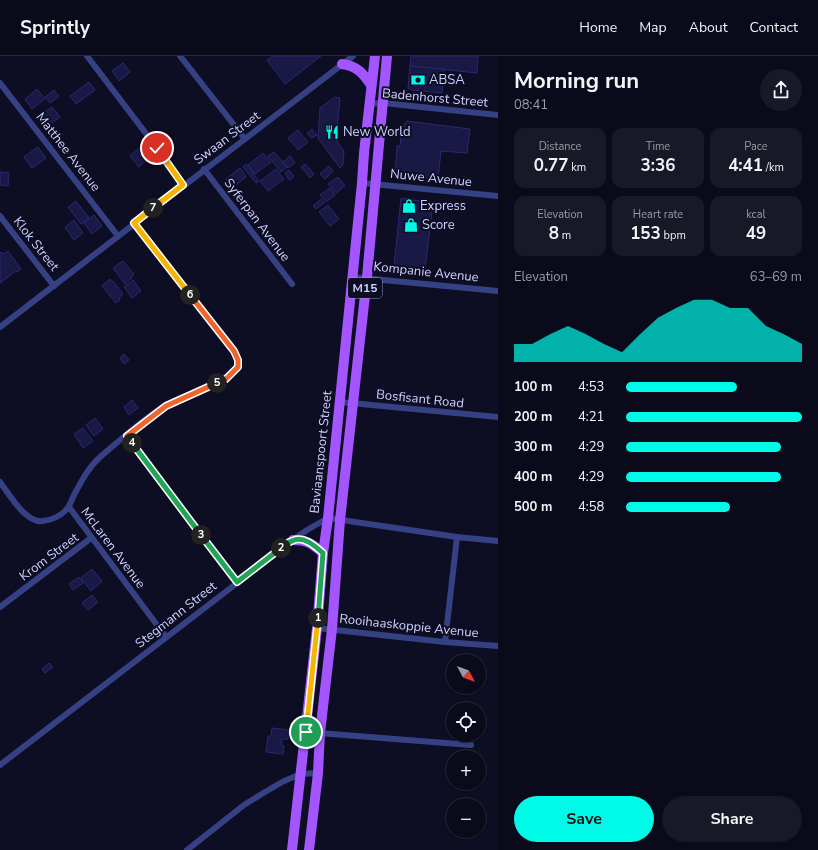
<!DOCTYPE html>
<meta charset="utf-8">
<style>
body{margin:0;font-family:"Nunito Sans",sans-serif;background:#181827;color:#f1f3f6;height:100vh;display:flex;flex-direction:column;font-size:15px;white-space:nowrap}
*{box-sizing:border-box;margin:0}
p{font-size:13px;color:#999aa2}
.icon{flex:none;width:22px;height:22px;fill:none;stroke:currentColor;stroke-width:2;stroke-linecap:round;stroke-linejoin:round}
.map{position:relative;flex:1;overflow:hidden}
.drawer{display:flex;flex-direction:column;background:#0a0a1a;width:320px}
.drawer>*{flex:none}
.needle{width:26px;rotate:131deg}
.controls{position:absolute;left:446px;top:598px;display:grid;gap:8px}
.controls a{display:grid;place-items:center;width:40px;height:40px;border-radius:50%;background:#0a0a1a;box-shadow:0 1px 3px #0004,0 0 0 1px #2a2b39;font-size:20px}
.pin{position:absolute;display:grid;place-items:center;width:34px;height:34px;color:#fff;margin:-17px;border:2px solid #fff;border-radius:50%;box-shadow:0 1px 4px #0007}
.km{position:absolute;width:20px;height:20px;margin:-10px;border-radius:50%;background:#222;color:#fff;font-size:11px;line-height:20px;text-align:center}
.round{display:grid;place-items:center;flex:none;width:42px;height:42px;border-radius:21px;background:#181827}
.headline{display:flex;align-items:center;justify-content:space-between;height:68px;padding:0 16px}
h1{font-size:22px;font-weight:700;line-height:30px}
.figures{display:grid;grid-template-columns:repeat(3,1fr);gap:6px;height:68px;padding:4px 16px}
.figures div{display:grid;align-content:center;border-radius:10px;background:#181827;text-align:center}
.figures b{font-size:17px;font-weight:700}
.figures small{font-size:11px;font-weight:400}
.figures p{font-size:11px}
.chart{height:112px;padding:8px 16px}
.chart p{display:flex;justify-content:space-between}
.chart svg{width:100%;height:72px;margin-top:4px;fill:#00fae8;opacity:.7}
.primary-button{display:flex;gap:8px;margin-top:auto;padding:8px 16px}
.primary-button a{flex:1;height:46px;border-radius:24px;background:#00fae8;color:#111;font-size:16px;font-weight:700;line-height:46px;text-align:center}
.primary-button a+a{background:#181827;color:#f1f3f6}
ul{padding:0 16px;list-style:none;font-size:13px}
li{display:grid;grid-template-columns:64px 48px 1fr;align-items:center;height:30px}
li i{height:10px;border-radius:5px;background:#00fae8}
header{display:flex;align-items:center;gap:24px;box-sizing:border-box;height:56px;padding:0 20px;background:#0a0a1a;border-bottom:1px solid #2a2b39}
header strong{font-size:19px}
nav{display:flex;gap:22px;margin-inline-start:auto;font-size:14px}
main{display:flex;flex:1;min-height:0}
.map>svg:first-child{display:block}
</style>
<header>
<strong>Sprintly</strong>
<nav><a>Home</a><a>Map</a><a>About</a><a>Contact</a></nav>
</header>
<main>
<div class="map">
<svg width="498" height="794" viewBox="0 0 498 794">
<rect width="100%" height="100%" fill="#0d0d23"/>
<g fill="#1a1845" stroke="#2b2972">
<path d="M273 0H321L285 28 267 4Z"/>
<path d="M411 0H478L477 17 410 10Z"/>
<path d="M123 7 130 16 119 25 112 15Z"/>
<path d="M410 10 444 13 442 37 411 34 408 32Z"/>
<path d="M89 26 95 34 76 48 70 40Z"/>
<path d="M37 33 45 43 32 53 25 43Z"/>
<path d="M54 34 59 40 50 47 45 41Z"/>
<path d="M335 41 340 42 336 84 344 95 343 109 340 112 318 82 320 52Z"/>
<path d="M52 51 60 61 49 69 41 59Z"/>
<path d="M407 65 470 73 467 97 441 95 438 122 395 120 397 90H400L402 70Z"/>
<path d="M312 73 317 79 311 82 307 77Z"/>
<path d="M298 74 308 86 298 94 288 82Z"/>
<path d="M142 90 150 101 139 111 130 100Z"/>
<path d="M38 91 46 102 32 112 24 101Z"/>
<path d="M274 96 287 111 281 116 268 100Z"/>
<path d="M263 97 271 106 255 118 248 109Z"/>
<path d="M290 100 295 107 288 112 283 106Z"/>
<path d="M246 108 259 125 256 127 243 111Z"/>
<path d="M305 108 314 118 310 122 301 111Z"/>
<path d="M329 110 333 115 325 123 320 118Z"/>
<path d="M240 112 246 121 232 132 226 123Z"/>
<path d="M276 113 284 123 268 135 260 125Z"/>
<path d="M289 114 294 121 289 124 285 117Z"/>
<path d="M0 116 9 117 8 130 0 129Z"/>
<path d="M338 121 345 130 336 137 328 128Z"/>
<path d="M330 132 335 139 326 146 320 139Z"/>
<path d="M401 142 433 147 425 213 394 210Z"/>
<path d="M321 143 324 147 316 153 313 150Z"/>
<path d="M76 145 89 162 81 168 68 151Z"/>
<path d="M328 149 339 163 330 170 319 156Z"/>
<path d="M94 159 102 170 92 178 84 167Z"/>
<path d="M74 164 83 177 74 184 65 171Z"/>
<path d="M8 195 21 213 17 216 16 215 0 227V197L1 196 3 198Z"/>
<path d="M123 205 134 218 131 221 132 222 125 228 113 212Z"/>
<path d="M110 223 112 226 113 225 123 238 119 242 120 244 116 247 102 230Z"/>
<path d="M133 224 141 235 132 242 124 231Z"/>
<path d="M124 298 129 304 124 308 120 302Z"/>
<path d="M132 344 138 352 129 359 124 351Z"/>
<path d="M95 362 103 373 94 380 86 369Z"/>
<path d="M83 372 93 385 83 392 74 378Z"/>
<path d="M92 513 102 525 91 535 81 522Z"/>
<path d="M79 521 83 527 73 534 69 528Z"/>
<path d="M92 539 98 546 88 554 82 547Z"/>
<path d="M49 607 53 611 45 617 42 613Z"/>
<path d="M272 672 289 674 288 683H282L281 689 284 690 283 698 266 696 268 680H271Z"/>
</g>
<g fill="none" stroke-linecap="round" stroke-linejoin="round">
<g stroke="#364184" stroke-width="6">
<path d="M87 0 157 92 183 129"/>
<path d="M180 0 245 83"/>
<path d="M0 27 118 180"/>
<path d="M369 48 383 47 498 59"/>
<path d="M204 113 292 228"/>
<path d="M362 127 498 140"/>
<path d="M0 160 54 230"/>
<path d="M352 221 498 235"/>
<path d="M0 271C118 181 234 90 353 0"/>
<path d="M340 346 498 361"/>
<path d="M127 380 237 526"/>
<path d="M0 426C9 438 26 468 43 465 51 464 60 460 65 455 70 451 71 445 74 439 81 426 88 412 99 402 119 385 144 362 166 349 190 335 218 332 238 311V303L234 295 135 167"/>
<path d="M69 451 166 581"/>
<path d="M0 551 91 482"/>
<path d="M317 572 445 586 498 590"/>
<path d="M445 586 457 481"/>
<path d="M306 676 471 689"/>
<path d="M0 709 293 484 307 474 328 462 457 481 498 485"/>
<path d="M187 794 244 749 265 736 284 725 301 718 318 717"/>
</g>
<g stroke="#a356ff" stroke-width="10">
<path d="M342 8C357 10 363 17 371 29"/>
<path d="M293 484C308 484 312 488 323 497"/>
<path d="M292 794 317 572 323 497 328 462 362 127 364 97 375 0"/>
<path d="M309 794 318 717 320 677 332 573 340 464 367 221 387 0"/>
</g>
</g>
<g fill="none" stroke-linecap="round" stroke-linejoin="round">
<defs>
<path id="split-1" d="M306 676 318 562"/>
<path id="split-2" d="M281 492C284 490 288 486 292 485 303 479 315 490 323 497L318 562"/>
<path id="split-3" d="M201 479 237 526 281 492"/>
<path id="split-4" d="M132 387 201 479"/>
<path id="split-5" d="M132 387 127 380 166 350 217 327"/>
<path id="split-6" d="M190 239 234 295 238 304V311L226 323 217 327"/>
<path id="split-7" d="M153 152 134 167 190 239"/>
<path id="split-8" d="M153 152 183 129 157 92"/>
</defs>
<use href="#split-1" stroke="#fff" stroke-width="8"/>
<use href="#split-2" stroke="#fff" stroke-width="8"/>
<use href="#split-3" stroke="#fff" stroke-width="8"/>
<use href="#split-4" stroke="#fff" stroke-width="8"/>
<use href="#split-5" stroke="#fff" stroke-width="8"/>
<use href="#split-6" stroke="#fff" stroke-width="8"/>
<use href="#split-7" stroke="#fff" stroke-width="8"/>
<use href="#split-8" stroke="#fff" stroke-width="8"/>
<use href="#split-1" stroke="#f5b400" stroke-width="5"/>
<use href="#split-2" stroke="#22a559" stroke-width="5"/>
<use href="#split-3" stroke="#22a559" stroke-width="5"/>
<use href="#split-4" stroke="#22a559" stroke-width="5"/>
<use href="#split-5" stroke="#f0652b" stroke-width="5"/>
<use href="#split-6" stroke="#f0652b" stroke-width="5"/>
<use href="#split-7" stroke="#f5b400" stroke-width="5"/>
<use href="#split-8" stroke="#f5b400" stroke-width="5"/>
</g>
<defs>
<symbol id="bank-bare" viewBox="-9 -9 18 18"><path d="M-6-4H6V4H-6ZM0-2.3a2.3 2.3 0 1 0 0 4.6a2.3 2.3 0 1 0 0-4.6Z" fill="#00fae8" stroke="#0d0d23" stroke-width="2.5" paint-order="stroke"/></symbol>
<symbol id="restaurant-bare" viewBox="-9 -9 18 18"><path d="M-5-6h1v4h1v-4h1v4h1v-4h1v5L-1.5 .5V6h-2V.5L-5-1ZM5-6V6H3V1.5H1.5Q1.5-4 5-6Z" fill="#00fae8" stroke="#0d0d23" stroke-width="2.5" paint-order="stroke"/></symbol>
<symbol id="shop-bare" viewBox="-9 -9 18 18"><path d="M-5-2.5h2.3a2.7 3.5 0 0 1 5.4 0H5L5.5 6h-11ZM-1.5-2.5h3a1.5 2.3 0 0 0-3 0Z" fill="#00fae8" stroke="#0d0d23" stroke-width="2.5" paint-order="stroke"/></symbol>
</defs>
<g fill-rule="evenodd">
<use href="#bank-bare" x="408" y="14" width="20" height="20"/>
<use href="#restaurant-bare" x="322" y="66" width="20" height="20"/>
<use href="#shop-bare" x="399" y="140" width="20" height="20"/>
<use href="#shop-bare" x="401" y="159" width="20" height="20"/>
</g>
<g text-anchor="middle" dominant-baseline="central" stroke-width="4" stroke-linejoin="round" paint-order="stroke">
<rect fill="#0d0d23" stroke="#9597bd" stroke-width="1" x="348" y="222" width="34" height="20" rx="3"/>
<g font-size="12" font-weight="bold" fill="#cfd2ff">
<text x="365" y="232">M15</text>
</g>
<g font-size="13" fill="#cfd2ff" stroke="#0d0d23" text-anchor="start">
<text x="429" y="24">ABSA</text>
<text x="343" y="76">New World</text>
<text x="420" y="150">Express</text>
<text x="422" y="169">Score</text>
</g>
<g font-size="13" fill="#cfd2ff" stroke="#0d0d23">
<text transform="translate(435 42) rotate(5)">Badenhorst Street</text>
<text transform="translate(227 82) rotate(-37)">Swaan Street</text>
<text transform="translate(68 96) rotate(52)">Matthee Avenue</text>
<text transform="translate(431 122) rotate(6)">Nuwe Avenue</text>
<text transform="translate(257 164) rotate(53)">Syferpan Avenue</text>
<text transform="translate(36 188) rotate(52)">Klok Street</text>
<text transform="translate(426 216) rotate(6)">Kompanie Avenue</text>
<text transform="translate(420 343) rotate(6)">Bosfisant Road</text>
<text transform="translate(321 396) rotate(-84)">Baviaanspoort Street</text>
<text transform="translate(113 492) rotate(53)">McLaren Avenue</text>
<text transform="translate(49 501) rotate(-37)">Krom Street</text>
<text transform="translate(176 559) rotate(-38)">Stegmann Street</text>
<text transform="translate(409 570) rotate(6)">Rooihaaskoppie Avenue</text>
</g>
</g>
</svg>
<div class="controls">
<a><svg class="needle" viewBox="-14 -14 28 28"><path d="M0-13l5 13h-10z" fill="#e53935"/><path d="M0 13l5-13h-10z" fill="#999aa2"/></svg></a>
<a><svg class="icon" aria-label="locate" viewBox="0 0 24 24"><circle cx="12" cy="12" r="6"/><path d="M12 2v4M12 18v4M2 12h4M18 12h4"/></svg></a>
<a>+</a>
<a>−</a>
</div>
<div class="pin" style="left:306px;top:676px;background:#1e9e55"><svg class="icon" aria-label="arrive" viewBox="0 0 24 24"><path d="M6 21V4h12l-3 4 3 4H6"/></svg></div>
<div class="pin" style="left:157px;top:92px;background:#d93025"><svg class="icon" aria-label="check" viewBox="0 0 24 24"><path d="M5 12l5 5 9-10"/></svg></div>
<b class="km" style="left:318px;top:562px">1</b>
<b class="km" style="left:281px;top:492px">2</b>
<b class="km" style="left:201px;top:479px">3</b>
<b class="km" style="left:132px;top:387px">4</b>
<b class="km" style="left:217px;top:327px">5</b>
<b class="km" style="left:190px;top:239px">6</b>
<b class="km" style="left:153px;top:152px">7</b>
</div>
<section class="drawer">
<div class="headline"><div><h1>Morning run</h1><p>08:41</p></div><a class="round"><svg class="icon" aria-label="share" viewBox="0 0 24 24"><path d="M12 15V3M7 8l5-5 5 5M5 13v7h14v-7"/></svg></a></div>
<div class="figures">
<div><p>Distance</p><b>0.77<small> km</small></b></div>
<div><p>Time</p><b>3:36</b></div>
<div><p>Pace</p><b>4:41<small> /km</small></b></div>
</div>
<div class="figures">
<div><p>Elevation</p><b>8<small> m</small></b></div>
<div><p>Heart rate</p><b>153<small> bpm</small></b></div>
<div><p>kcal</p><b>49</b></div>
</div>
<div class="chart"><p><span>Elevation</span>63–69 m</p>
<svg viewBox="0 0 160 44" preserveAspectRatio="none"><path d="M0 44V33L10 33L20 27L30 22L40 27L50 33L60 38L70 27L80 17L90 11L100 6L110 6L120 11L130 11L140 22L150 27L160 33V44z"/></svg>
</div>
<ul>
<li><b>100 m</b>4:53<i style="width:63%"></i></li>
<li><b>200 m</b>4:21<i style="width:100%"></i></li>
<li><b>300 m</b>4:29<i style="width:88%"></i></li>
<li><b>400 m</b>4:29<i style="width:88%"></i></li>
<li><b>500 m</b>4:58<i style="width:59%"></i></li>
</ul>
<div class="primary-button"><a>Save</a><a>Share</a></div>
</section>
</main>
